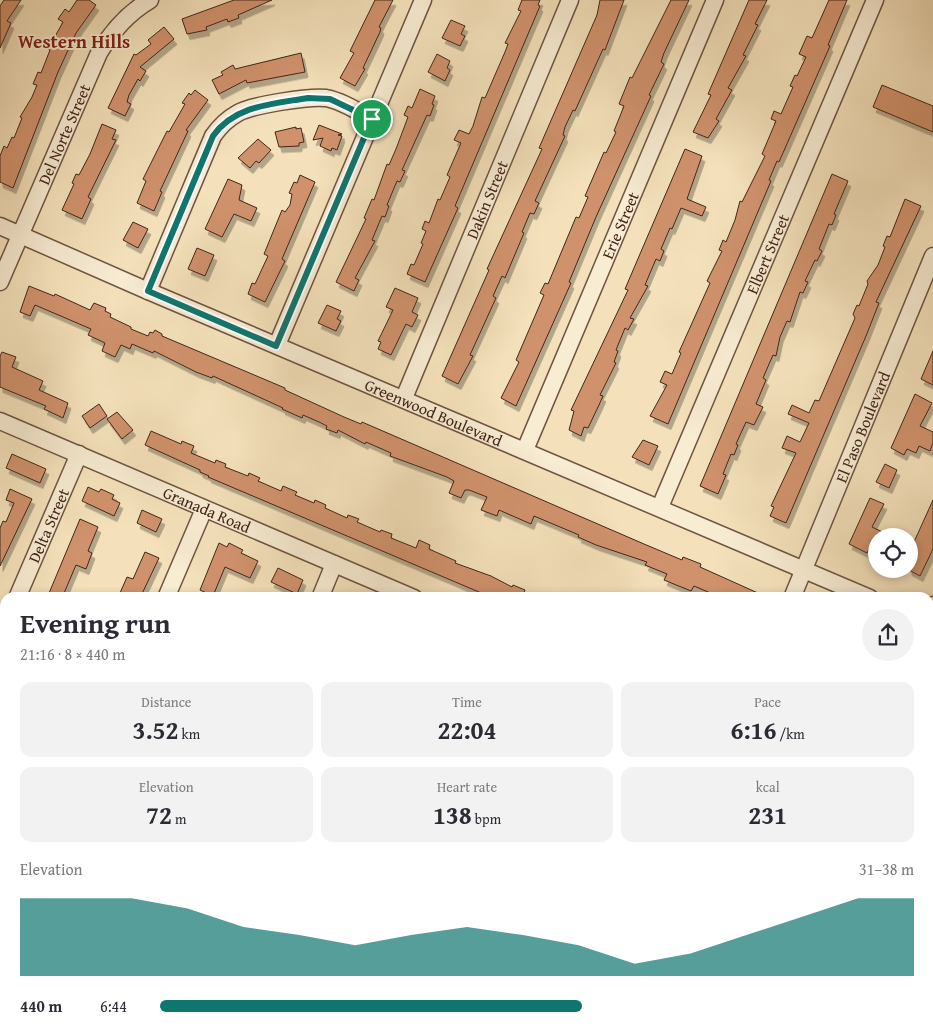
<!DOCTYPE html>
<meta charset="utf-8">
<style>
body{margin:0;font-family:"Gentium Book Plus",serif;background:#f2f2f3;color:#2b2b33;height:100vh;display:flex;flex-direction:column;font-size:19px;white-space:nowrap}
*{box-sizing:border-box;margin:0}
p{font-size:16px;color:#7c7c81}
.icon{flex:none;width:28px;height:28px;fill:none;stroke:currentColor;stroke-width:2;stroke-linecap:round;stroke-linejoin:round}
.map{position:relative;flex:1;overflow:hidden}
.drawer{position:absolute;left:0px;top:592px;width:934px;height:444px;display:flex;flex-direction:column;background:#fff;border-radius:15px 15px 0 0;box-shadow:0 2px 8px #0003}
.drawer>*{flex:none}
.tools{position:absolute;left:868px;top:528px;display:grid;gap:10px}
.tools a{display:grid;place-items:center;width:50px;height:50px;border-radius:50%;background:#fff;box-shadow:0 2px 8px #0003;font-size:25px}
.pin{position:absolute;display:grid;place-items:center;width:42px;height:42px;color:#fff;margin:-21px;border:2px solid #fff;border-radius:50%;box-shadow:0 1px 5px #0007}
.round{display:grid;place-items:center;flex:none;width:52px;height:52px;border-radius:26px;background:#f2f2f3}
.headline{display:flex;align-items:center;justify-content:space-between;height:85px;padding:0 20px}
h1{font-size:28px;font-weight:800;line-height:38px}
.figures{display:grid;grid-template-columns:repeat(3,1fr);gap:8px;height:85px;padding:5px 20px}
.figures div{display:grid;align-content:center;border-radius:12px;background:#f2f2f3;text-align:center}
.figures b{font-size:25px;font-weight:800}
.figures small{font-size:14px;font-weight:400}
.figures p{font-size:14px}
.chart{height:140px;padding:10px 20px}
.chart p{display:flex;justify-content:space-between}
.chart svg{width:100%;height:90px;margin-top:5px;fill:#0f766e;opacity:.7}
ul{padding:0 20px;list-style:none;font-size:16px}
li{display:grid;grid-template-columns:80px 60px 1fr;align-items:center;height:38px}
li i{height:12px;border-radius:6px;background:#0f766e}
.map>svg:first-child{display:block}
</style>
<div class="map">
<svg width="933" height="1036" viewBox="0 0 933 1036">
<defs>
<filter id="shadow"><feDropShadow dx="3" dy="5.5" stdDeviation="0" flood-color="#0004"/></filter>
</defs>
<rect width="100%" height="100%" fill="#f4e1bb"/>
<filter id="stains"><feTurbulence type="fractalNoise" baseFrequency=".004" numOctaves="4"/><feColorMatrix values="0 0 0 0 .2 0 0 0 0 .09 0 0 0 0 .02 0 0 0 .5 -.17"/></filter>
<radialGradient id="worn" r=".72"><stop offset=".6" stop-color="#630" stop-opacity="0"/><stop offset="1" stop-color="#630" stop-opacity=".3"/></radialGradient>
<g fill="#d0926d" stroke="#422519" filter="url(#shadow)">
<path d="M4 0H21L7 21 11 23 0 48V6Z"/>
<path d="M77 0H89L96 5 76 33 58 72 13 188 0 182V156L4 146 7 148 12 137 14 138 22 118 20 117 32 97 37 85 33 84 38 72 41 73 50 50 48 49 63 22 58 19 65 9 69 12Z"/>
<path d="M234 0H272L238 15 239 18 228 22 227 19 206 27 207 30 187 34 182 19Z"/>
<path d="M375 0H393L379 27 381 28 380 32 363 68 365 69 355 86 340 78 354 53 350 51Z"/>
<path d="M522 0H540L538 5 540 6 455 206 458 208 425 282 407 274 411 264 414 265 423 244 421 243 426 231 422 229 425 221 429 223 438 199 440 200 450 177 447 175 461 143 454 140 459 130 469 134 473 126 482 97 485 98 505 52 508 44 505 43 521 11 518 10Z"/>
<path d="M600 0H624L605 50 603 49 575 111 573 110 565 127 563 135 565 136 535 201 539 203 534 214 530 213 522 232 524 233 505 278 502 276 493 296 496 298 470 355 473 356 458 384 442 376 489 270 487 269 542 149 539 148 597 15Z"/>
<path d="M671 0H689L664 53 661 62 664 64 649 95 651 96 596 217 569 282 571 283 516 406 501 398 519 362 516 360 544 295 540 293 545 283 548 284 576 217 579 218 588 197 585 196 604 152 606 153 616 132 614 131 624 106 619 104 630 77 632 78Z"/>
<path d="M749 0H767L755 24 758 25 743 55 746 56 728 88 732 90 716 119 719 121 708 138 693 132 711 95 708 94Z"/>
<path d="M829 0H847L828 45 830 46 779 162 777 161 769 180 771 181 668 424 650 416 667 385 660 382 665 371 672 374 681 353 679 352 710 283 707 281 722 251 719 250 723 240 726 242 735 220 740 201 742 202 765 156 762 154 776 121 771 119 774 111 781 114 793 87 790 86 795 75 797 76 806 57 799 54 807 36 812 38Z"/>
<path d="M451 20 465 26 461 34 465 36 460 46 442 38Z"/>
<path d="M164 27 174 39 140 67 146 71 140 81 138 79 129 95 127 102 131 104 125 116 108 108 134 54 136 55 151 44 148 40Z"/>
<path d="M301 53 305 72 247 83 246 80 219 94 212 80 223 75 221 72 233 65 235 69Z"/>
<path d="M437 54 450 61 447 68 450 70 445 81 428 72Z"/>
<path d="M882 85 933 106V132L873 107Z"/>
<path d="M420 89 435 96 432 104 434 105 430 116 427 115 402 170 405 171 400 182 397 181 387 205 389 206 385 217 382 216 372 240 375 241 355 278 359 280 354 291 336 282 366 219 364 218 372 199 374 200 387 164 389 165 396 149 408 117 404 115 408 106 412 108Z"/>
<path d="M195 90 208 100 186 130 188 131 160 191 162 192 154 211 137 203 146 181 143 179 167 131 169 132 185 104 182 103 189 93 191 95Z"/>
<path d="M102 124 116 130 112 139 116 140 88 197 91 199 82 219 62 210 74 184 72 183 76 174 79 175 90 154Z"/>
<path d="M319 125 342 134 338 135 342 136 337 150 332 148 331 151 320 146 323 138 313 140Z"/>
<path d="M296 127V129L301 128 304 142 299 143V146L279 147 275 132Z"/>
<path d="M258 139 271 150 259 163 256 161 250 168 238 158Z"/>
<path d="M685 149 702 156 687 199 706 207 702 216 681 208 672 229 670 228 661 249 664 251 660 261 656 259 645 285 648 286 630 318 634 319 628 330 625 328 616 350 618 351 614 362 616 363 600 395 603 396 599 405 588 428 584 427 581 436 569 430 574 411 571 410 628 290 625 289Z"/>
<path d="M832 174 848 181 834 214 836 215 832 225 829 224 819 249 822 251 817 261 815 260 805 281 808 282 803 293 800 292 790 322 787 321 780 337 776 356 773 355 763 378 766 380 756 404 763 407 754 425 746 422 736 444 738 445 734 455 731 454 723 474 726 475 718 494 700 486Z"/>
<path d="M300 175 315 182 282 259 285 261 265 302 248 294 252 283 255 284 268 256 264 254 282 210 285 212 290 205 292 194 289 193 294 182 297 183Z"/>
<path d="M228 179 242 185 239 200 257 208 251 221 234 214 222 237 205 229Z"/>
<path d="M905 199 921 206 876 302 879 303 866 336 786 523 770 516 774 507 771 506 796 453 782 448 787 436 800 442 809 423 788 414 792 405 809 413 815 400 819 401 855 318 853 314 857 305 859 306 868 284 867 281 878 265 885 247 883 246 887 236 890 237Z"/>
<path d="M133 222 148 229 138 248 123 240Z"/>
<path d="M197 248 214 255 205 276 188 269Z"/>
<path d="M29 286 54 296 55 294 90 310 94 303 106 308 105 311 111 314 110 317 131 327V329L148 336 150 332 153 333 155 330 162 334V336L285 388V390L344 417 361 424 362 422 644 544 682 560 683 557 701 564 700 567 769 598H722L694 586 691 591 664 580 667 574 645 565 647 562 596 545 578 537 579 535 534 516 531 524 499 510 497 516 481 510 487 497 469 490H465L461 498 449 493 454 481 447 477 390 456 391 453 366 442 365 444 338 430 337 433 326 429 327 426 319 422 303 415 302 418 282 409 283 408 213 376 212 378 196 372 154 351 153 353 132 344 130 349 121 345 115 357 102 351 105 343 88 335 91 329 35 305 30 316 20 312Z"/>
<path d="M395 288 418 298 412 312 418 315 412 327 406 324 391 355 378 349 381 342 378 341 393 310 386 307Z"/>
<path d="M327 305 341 311 337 319 341 321 336 331 318 323Z"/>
<path d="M933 351V385L921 379Z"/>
<path d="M2 352 16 357 12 367 43 381 39 390 68 403 63 418 44 409 46 406 0 387V356Z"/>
<path d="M915 394 932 403 920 426 933 432V443L930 451 919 446 916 453 907 449 904 455 891 448Z"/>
<path d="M99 404 107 416 90 428 82 416Z"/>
<path d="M117 412 133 430 122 439 107 419Z"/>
<path d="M151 431 181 444 182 441 194 446 191 453 215 463 216 460 226 464 225 467 248 476 249 473 260 478 258 481 281 491 283 486 297 492 295 495 314 503 315 500 326 505 325 508 347 518 348 515 359 519 357 522 380 532 381 530 392 534 391 538 416 548 419 540 430 545 429 549 456 561 455 563 491 576 512 587 513 585 525 590 522 598H493L208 477 209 476 200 472V470L145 445Z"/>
<path d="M643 440 658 446 649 465 632 457Z"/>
<path d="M12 454 46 469 40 483 6 468Z"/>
<path d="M885 464 897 470 889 488 876 482Z"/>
<path d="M88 487 99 492 101 489 114 495 112 499 120 503 114 516 82 501Z"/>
<path d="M10 489 32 499 0 566V528L3 521 6 522 14 503 6 500Z"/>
<path d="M870 498 884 504 872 527 891 536H876V545L872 543 867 553 849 544Z"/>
<path d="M933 500V549L920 576 909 570V553Z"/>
<path d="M142 510 162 519 156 532 137 523Z"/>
<path d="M80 519 98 527 88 551 92 553 86 569 76 565 62 598H47Z"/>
<path d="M219 543 227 547 229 543 243 550 241 553 258 561 250 578 225 567 213 596 200 590Z"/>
<path d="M145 552 159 558 140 598H126V596L120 593 127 577 133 579Z"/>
<path d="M278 568 303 580 297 594 271 582Z"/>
</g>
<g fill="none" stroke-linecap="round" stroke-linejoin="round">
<defs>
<g id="minor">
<path id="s1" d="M0 226 148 291 870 598"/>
<path id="s2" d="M0 282 99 53C112 31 128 13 150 0"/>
<path d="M148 291 213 136C220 126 227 119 238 113 252 105 310 96 326 98 342 101 357 111 372 119"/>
<path d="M277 345 423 0"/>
<path id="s3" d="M404 398 570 0"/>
<path id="s4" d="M0 421 414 598"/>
<path id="s5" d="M525 450 715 0"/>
<path id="s6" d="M660 507 875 0"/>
<path id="s7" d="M17 598 79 454"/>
<path d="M166 598 204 509"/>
<path d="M320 598 334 564"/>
<path id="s8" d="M792 598 933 256"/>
<path d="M929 615 933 605"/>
<path d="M0 638 5 626"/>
<path d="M929 735 933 737"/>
<path d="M929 817 933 819"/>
<path d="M0 829 5 831"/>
<path d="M0 859 5 861"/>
<path d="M0 978 5 980"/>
<path d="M827 1031 829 1036"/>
<path d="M12 1036 14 1031"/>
<path d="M165 1036 166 1031"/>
<path d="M296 1036 297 1031"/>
<path d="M440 1036 442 1031"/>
<path d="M602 1036 604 1031"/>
</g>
</defs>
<use href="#minor" stroke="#6e5442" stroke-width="19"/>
<use href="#minor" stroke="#f8ecd3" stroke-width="16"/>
</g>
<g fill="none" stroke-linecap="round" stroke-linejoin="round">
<defs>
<path id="route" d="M308 98 330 99 372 119 276 346 148 291 213 136C235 105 273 104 308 98Z"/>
</defs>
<use href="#route" stroke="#fff" stroke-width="10"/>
<use href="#route" stroke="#0f766e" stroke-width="6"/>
</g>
<g text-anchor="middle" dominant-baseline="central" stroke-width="4" stroke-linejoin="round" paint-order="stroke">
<g font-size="16" fill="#422519" stroke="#f8ecd3">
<text stroke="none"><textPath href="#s2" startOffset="161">Del Norte Street</textPath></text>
<text stroke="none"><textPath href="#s3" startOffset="215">Dakin Street</textPath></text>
<text stroke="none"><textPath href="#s5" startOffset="244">Erie Street</textPath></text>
<text stroke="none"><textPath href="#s6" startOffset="275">Elbert Street</textPath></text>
<text stroke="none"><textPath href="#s1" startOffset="472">Greenwood Boulevard</textPath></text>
<text stroke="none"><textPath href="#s8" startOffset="185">El Paso Boulevard</textPath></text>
<text stroke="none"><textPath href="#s4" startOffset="225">Granada Road</textPath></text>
<text stroke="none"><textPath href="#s7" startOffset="79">Delta Street</textPath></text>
</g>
<g font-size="19" font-weight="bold" fill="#7a1f14" stroke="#f8ecd3">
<text x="74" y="41">Western Hills</text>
</g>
</g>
<rect width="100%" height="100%" filter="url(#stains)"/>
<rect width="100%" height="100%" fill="url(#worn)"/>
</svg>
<div class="tools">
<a><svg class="icon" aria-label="locate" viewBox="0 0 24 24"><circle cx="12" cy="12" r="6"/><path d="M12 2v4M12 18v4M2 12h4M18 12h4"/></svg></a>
</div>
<div class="pin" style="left:372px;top:119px;background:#1e9e55"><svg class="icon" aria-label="arrive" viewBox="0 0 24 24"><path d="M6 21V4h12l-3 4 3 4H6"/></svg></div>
<section class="drawer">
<div class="headline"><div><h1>Evening run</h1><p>21:16 · 8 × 440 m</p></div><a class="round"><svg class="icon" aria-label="share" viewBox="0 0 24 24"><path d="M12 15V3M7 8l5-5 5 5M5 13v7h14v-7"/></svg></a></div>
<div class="figures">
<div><p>Distance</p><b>3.52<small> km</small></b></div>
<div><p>Time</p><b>22:04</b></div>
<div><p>Pace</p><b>6:16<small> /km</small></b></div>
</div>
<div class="figures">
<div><p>Elevation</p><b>72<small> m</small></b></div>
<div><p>Heart rate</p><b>138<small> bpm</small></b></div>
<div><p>kcal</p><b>231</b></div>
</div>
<div class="chart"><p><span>Elevation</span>31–38 m</p>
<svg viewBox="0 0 160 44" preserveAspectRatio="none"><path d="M0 44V6L10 6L20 6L30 11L40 20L50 24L60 29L70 24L80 20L90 24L100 29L110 38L120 33L130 24L140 15L150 6L160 6V44z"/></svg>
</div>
<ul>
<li><b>440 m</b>6:44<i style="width:56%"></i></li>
</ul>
</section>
</div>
